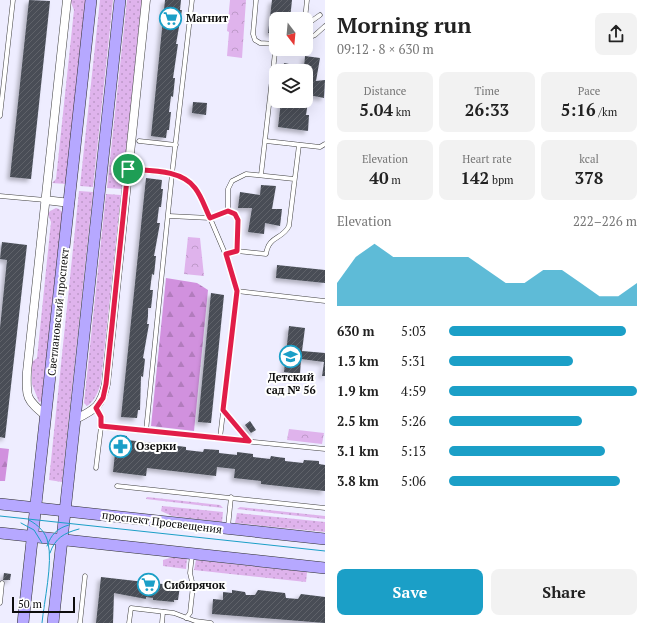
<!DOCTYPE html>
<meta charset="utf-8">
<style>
body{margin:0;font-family:"PT Serif",serif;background:#f2f2f2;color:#222;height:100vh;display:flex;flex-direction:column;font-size:15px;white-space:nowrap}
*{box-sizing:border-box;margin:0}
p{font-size:13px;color:#767676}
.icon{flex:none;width:22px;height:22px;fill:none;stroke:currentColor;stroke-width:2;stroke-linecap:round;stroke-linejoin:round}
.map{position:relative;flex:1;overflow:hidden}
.panel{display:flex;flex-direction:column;background:#fff;width:324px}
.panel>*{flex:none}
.needle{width:26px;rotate:164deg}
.controls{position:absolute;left:269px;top:12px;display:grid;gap:8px}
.controls a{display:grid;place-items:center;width:44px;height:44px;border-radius:8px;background:#fff;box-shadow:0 4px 16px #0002;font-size:20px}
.scale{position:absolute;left:12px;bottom:10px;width:63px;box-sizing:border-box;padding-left:4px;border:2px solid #0d0d0d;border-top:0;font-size:11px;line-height:14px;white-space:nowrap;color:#0d0d0d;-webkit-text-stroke:3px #fff;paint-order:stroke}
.pin{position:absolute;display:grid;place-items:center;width:34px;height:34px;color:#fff;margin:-17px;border:2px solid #fff;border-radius:50%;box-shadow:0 1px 4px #0007}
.round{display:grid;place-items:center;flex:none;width:42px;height:42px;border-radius:8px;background:#f2f2f2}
.head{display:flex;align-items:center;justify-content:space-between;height:68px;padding:0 12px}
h1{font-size:22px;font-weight:800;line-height:30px}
.figures{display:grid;grid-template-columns:repeat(3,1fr);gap:6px;height:68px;padding:4px 12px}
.figures div{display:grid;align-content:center;border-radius:8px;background:#f2f2f2;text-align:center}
.figures b{font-size:17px;font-weight:800}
.figures small{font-size:11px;font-weight:400}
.figures p{font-size:11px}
.chart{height:112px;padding:8px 12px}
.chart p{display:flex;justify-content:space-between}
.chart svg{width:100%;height:72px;margin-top:4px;fill:#1b9fc7;opacity:.7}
.action{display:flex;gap:8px;margin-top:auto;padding:8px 12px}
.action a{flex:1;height:46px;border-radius:8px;background:#1b9fc7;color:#fff;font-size:16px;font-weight:800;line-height:46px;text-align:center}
.action a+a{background:#f2f2f2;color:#222}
ul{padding:0 12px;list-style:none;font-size:13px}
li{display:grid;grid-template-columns:64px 48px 1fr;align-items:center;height:30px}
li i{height:10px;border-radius:5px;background:#1b9fc7}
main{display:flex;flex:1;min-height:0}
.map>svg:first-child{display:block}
</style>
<main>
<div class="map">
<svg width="325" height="623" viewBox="0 0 325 623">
<defs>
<pattern id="grass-dots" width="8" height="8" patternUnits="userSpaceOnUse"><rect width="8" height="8" fill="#dfb3ec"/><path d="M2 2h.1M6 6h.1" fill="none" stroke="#be99c9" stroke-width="1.8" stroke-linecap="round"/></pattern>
<pattern id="forest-firs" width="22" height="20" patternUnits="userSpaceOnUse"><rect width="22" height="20" fill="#d191de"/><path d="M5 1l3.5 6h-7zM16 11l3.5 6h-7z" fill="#b27cbd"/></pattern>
<pattern id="park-crowns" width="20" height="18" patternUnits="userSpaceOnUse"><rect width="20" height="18" fill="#dfb3ec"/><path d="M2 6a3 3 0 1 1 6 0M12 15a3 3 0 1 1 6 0" fill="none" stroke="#be99c9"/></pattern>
<pattern id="building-hatch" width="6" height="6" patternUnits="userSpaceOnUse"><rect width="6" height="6" fill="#484d56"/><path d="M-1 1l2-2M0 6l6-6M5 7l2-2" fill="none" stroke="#5e6269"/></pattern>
<filter id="shadow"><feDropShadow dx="-3" dy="3" stdDeviation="2" flood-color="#0004"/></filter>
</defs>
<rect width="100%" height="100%" fill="#eeedff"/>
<g fill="url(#grass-dots)">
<path d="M70 0H85V5L66 184 52 183 56 179 74 10Z"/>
<path d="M100 0H113L93 187 80 186Z"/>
<path d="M127 0H142L122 189 107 188Z"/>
<path d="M79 191 93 192 62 482 49 480Z"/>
<path d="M106 194 121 195 101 381C100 389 94 402 87 406L84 403Z"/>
<path d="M56 208 59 209 63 213 42 401 39 402 32 384V362L37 358 51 222 48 214 50 211Z"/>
<path d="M147 497 220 505 223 508 146 499Z"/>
<path d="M162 506 223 512 222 522 172 516 161 511Z"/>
<path d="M240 507 325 516V519L237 509Z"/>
<path d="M237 513 325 522V532L235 523Z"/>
<path d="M173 557 187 558 186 569 163 566V560Z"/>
<path d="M196 560 307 572 306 582 194 570Z"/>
</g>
<g fill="url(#forest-firs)">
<path d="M166 278 197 283 208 290 194 431 151 426Z"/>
<path d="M0 448 9 449 5 481H0Z"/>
</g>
<g fill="url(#park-crowns)">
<path d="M230 0H246L242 58 227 56 229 32 227 31Z"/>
<path d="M188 237 200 238 204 276 184 274Z"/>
<path d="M289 429 324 433 322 444 287 440Z"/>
</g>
<g fill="url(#building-hatch)" filter="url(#shadow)">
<path d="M29 0 50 1 31 179 10 177Z"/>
<path d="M165 0H181L180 10H182L176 44H178L173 78H175L173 97 171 96 169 112H171L169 130H167L166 138 151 136Z"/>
<path d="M272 0H292L290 19H276V34L268 33Z"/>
<path d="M305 56 320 58 316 81 325 80 324 98 309 95 306 115H309L308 131 278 127 281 101H306V71H283L284 63 304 67Z"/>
<path d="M193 102 207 103 206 115 192 113Z"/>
<path d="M146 178 162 180 161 189H163L161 207H159L157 223H160L154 256H156L154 275 152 274 150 290H153L151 308H148V316L147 324H149L143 358 145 359 143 377 141 376 140 410H138L137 418 121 417Z"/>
<path d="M261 185 276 186 272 209H282L280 226 265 223 264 234 248 232 252 208H238L240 192 260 195Z"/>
<path d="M2 242 27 245 5 438 0 437V328L7 260 0 259Z"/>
<path d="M277 265 325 270V283L276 278Z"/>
<path d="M211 293 224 295 211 423 198 422Z"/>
<path d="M289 326 305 328 302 351 325 353V376H322L324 362 301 359 300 374 284 372Z"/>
<path d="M250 421 256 430 251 433 245 425Z"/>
<path d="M117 435 127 436V440L153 443 152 446 170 448V445L186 447V450L203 452 204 449 219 450V453L237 455V452L253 454V457L270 459 271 456 277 457 285 458V461L303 463 304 460 319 461V464L325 465V491L261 484V481L234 478 235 469 217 467 216 476 147 468 146 476 113 472Z"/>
<path d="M4 573 11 574 10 580H3Z"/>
<path d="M101 577 180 586 178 600H174V602L153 600V598L146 597V599L114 593 113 623H96Z"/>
<path d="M232 590 245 592 246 595H255L258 590 285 593 286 598 298 599 301 594 325 597V623L212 614 213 599 223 600V592L232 593Z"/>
</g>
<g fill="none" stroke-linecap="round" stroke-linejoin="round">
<defs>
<g id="service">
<path d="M256 0 253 34 255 40 260 43 276 44 261 175"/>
<path d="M305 19 307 0"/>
<path d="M306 25 320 15"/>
<path d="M306 39 315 35 325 26"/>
<path d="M0 116 13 0"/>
<path d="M139 141 176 145"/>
<path d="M266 141 320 147 325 144"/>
<path d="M128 169 172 174 146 431"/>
<path d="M294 179 246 174 232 181 228 189V211L235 214 238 220 237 251 266 254C269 235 282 240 289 226L299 145"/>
<path d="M0 196 45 200"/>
<path d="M228 211 210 218 230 265 237 291"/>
<path d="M169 216 210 218C200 196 197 183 172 174L192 0"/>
<path d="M226 254 237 251"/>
<path d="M96 408 101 417V427L325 449"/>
<path d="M223 410 249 441"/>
<path d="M220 438 237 291 325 301"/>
<path d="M96 468 101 427"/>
<path d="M117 486 325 508"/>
<path d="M228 527 231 497"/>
<path d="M0 603 2 583"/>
<path d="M186 618 190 613 193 586 190 573 192 555"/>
<path d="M80 623 85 576"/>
<path d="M129 623 131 608 174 613 195 621 211 623"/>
<path d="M162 623 163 612"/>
</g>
<g id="minor">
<path d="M45 200 70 203"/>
<path d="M46 416C26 399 26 398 27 372L67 0"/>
<path d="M76 419C96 409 101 406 106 384L146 0"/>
</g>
<g id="secondary">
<path d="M0 504 325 539"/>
<path d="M0 533 325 568"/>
<path d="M23 623 91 0"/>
<path d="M53 623 120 0"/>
</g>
</defs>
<use href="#service" stroke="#404040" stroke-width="5"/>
<use href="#minor" stroke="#404040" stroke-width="9"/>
<use href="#secondary" stroke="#2f2f2f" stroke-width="12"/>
<use href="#service" stroke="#fff" stroke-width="4"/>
<use href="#minor" stroke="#fff" stroke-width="8"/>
<use href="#secondary" stroke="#b6a8ff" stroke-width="11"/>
<g stroke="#1b9fc7" stroke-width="1">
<path d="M0 516 325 551"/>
<path d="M29 520C38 525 46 532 48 543 53 562 44 602 42 623"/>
<path d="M21 523 34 530 42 543"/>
<path d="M47 546C51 535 57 528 69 525"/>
<path d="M50 553C55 538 64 533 79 529"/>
</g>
</g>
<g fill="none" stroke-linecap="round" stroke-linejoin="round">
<defs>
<path id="route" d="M128 169C149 171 181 169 195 188 202 197 205 208 210 218L228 211 235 214 238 220 237 251 226 254 237 291 223 410 249 441 101 426V417L96 408 103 398 106 384Z"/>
</defs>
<use href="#route" stroke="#fff" stroke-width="8"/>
<use href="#route" stroke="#e11d48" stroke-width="5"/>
</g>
<defs>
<symbol id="supermarket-ring" viewBox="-11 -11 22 22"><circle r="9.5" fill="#fff" stroke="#1b9fc7" stroke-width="1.5"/><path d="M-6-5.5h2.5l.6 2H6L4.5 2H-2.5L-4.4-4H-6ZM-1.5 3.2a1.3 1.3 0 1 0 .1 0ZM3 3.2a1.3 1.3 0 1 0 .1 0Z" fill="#1b9fc7"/></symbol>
<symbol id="school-ring" viewBox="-11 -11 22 22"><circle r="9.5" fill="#fff" stroke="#1b9fc7" stroke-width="1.5"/><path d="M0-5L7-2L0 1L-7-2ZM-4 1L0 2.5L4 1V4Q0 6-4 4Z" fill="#1b9fc7"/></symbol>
<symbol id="pharmacy-ring" viewBox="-11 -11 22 22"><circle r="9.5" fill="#fff" stroke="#1b9fc7" stroke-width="1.5"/><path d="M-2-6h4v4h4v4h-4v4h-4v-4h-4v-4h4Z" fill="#1b9fc7"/></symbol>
</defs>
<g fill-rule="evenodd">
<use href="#supermarket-ring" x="158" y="6" width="25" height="25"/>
<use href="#school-ring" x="278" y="344" width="25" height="25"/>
<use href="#pharmacy-ring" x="108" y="434" width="25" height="25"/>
<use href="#supermarket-ring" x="136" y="572" width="25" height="25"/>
</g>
<g text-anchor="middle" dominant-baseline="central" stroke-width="4" stroke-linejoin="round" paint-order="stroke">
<g font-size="11" font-weight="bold" fill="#0d0d0d" stroke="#fff" text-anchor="start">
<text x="186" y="18">Магнит</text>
<text x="291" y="377" text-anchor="middle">Детский<tspan x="291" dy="13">сад № 56</tspan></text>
<text x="136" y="446">Озерки</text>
<text x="164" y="585">Сибирячок</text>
</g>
<g font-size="11" fill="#0d0d0d" stroke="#fff">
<text transform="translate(58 312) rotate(-84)">Светлановский проспект</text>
<text transform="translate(162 522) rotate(7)">проспект Просвещения</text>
</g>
</g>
</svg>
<div class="controls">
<a><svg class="needle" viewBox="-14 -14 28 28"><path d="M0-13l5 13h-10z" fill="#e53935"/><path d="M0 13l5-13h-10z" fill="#767676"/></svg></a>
<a><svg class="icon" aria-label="layers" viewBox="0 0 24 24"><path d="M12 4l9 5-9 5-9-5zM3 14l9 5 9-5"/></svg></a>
</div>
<div class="scale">50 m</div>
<div class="pin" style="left:128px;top:169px;background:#1e9e55"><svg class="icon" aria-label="arrive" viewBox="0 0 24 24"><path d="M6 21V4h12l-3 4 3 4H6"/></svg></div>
</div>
<section class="panel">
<div class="head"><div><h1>Morning run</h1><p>09:12 · 8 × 630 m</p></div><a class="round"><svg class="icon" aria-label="share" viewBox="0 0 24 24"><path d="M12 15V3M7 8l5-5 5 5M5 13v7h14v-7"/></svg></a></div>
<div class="figures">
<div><p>Distance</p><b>5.04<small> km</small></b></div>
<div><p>Time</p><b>26:33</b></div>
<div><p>Pace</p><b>5:16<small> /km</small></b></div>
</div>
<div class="figures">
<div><p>Elevation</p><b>40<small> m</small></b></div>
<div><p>Heart rate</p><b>142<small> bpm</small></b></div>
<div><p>kcal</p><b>378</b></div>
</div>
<div class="chart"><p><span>Elevation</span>222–226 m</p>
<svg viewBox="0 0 160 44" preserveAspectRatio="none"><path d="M0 44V30L10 14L20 6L30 14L40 14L50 14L60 14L70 14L80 22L90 30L100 30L110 22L120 22L130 30L140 38L150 38L160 30V44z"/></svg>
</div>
<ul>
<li><b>630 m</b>5:03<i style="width:94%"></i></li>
<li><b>1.3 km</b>5:31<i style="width:66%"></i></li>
<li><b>1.9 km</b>4:59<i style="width:100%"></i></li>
<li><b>2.5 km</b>5:26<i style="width:71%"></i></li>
<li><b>3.1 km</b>5:13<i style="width:83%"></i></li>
<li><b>3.8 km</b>5:06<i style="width:91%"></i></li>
</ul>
<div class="action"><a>Save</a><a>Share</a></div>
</section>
</main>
